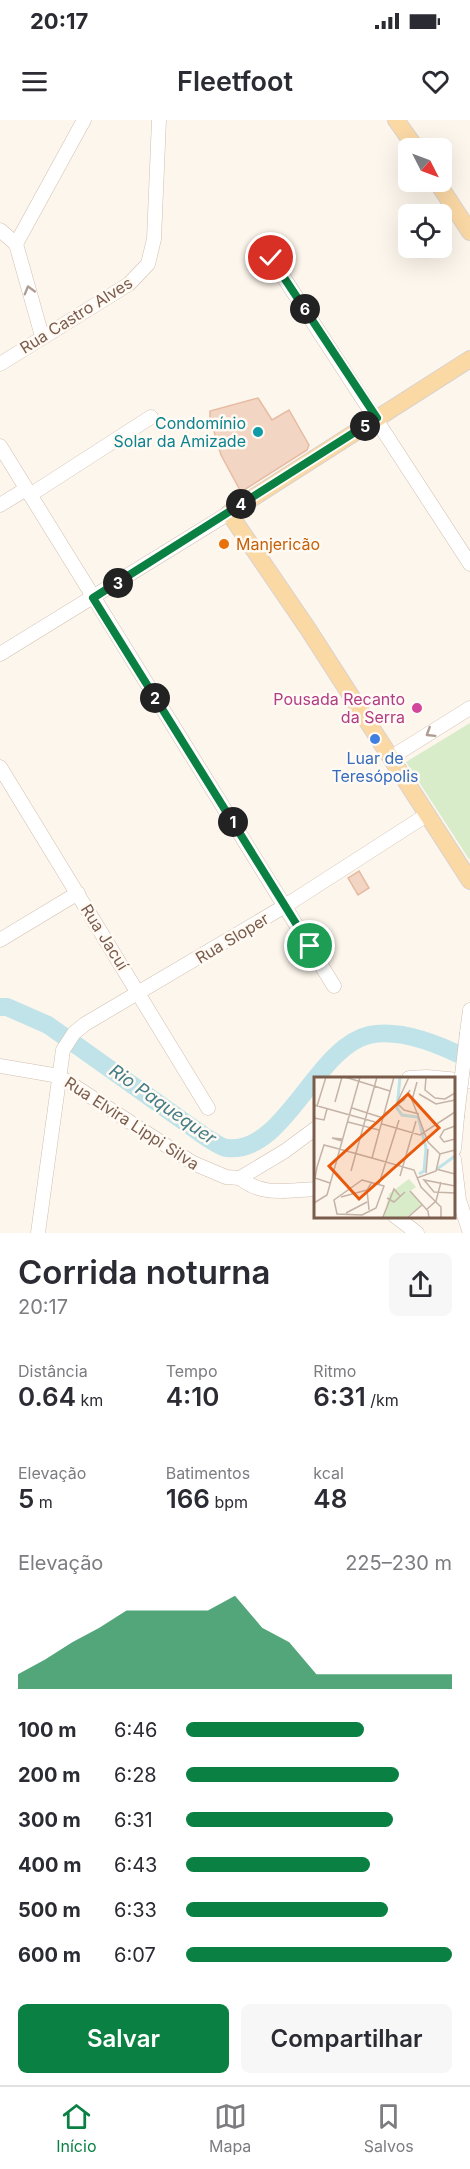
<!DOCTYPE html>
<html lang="pt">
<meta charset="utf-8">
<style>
body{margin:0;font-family:Inter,sans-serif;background:#f7f7f7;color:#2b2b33;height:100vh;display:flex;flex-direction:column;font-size:22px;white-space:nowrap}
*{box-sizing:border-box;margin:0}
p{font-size:20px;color:#7c7c81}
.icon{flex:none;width:33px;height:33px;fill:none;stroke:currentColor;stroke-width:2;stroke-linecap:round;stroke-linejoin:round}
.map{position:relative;height:1113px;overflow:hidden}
.sheet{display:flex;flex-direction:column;background:#fff;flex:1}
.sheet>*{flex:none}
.needle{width:39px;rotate:132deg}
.buttons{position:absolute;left:398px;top:18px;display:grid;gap:12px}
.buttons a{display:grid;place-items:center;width:54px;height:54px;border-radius:9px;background:#fff;box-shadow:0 6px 24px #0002;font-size:30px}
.pin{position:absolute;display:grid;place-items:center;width:51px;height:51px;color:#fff;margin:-26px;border:3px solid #fff;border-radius:50%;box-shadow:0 2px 6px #0007}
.km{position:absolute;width:30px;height:30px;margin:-15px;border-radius:50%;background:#222;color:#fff;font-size:16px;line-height:30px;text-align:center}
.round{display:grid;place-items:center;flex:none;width:63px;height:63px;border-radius:9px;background:#f7f7f7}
.headline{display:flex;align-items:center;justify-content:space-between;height:102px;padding:0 18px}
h1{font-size:33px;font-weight:600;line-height:45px}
.figures{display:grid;grid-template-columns:repeat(3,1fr);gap:9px;height:102px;padding:6px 18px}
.figures div{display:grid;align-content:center}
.figures b{font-size:26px;font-weight:600}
.figures small{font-size:16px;font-weight:400}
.figures p{font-size:16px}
.chart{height:168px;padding:12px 18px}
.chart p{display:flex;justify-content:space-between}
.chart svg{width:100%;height:108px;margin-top:6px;fill:#0b8043;opacity:.7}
.button{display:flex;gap:12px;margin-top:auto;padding:12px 18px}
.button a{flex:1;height:69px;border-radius:9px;background:#0b8043;color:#fff;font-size:24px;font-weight:600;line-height:69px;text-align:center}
.button a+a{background:#f7f7f7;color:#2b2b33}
ul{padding:0 18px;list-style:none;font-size:20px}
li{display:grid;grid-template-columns:96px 72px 1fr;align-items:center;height:45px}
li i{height:15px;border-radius:8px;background:#0b8043}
.status{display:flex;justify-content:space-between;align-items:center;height:42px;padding:0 30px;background:#fff;direction:ltr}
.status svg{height:16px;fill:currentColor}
header{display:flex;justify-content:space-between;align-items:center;height:78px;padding:0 18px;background:#fff;font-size:27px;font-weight:600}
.tab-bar{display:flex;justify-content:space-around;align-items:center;height:84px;border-top:2px solid #e1e1e2;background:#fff;font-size:16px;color:#7c7c81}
.tab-bar a{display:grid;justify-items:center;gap:3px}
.tab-bar .on{color:#0b8043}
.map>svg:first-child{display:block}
</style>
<div class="status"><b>20:17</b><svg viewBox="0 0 49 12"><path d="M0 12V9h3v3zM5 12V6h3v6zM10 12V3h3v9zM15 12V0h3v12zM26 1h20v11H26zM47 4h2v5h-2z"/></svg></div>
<header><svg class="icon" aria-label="menu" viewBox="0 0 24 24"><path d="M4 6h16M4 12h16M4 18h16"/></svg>Fleetfoot<svg class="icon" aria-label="heart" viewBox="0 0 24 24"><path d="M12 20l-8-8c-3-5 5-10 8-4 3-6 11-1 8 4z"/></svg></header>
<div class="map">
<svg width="470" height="1113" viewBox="0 0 470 1113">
<rect width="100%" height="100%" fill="#fdf6ec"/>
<path fill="#d8ecc9" d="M470 603V738L469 739 406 642Z"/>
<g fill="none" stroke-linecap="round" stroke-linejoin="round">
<path stroke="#bfe3e8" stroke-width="18" d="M0 887H7L48 905 207 1018C213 1021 220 1027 227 1028 284 1035 316 927 369 915 401 908 443 926 470 940"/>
</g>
<g fill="#f3d5c3" stroke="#e6bba3" stroke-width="1.5">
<path d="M258 278 272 300 289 290 309 325 307 330 241 372 221 335 210 298V291Z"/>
<path d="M359 751 369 768 358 775 348 758Z"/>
</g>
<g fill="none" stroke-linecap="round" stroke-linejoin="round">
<defs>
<g id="minor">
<path d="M0 110 16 124 42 216"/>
<path d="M16 124 84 0"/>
<path d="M271 138 470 444"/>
<path d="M0 244 129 164 148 144 154 119 159 0"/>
<path d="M0 326 334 866"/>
<path d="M30 375 151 297"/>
<path d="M0 385 26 369"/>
<path d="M0 534 229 393"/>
<path d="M390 638 470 588"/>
<path d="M0 647 208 988"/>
<path d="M0 820 78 773"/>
<path d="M467 913 470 890"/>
<path d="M0 946 59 956 193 1043 226 1057 240 1058"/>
<path d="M409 958 427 957 470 961"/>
<path d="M454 1029 457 997"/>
<path d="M454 1039 459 1080 470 1113"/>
<path d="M240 1058 285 1031 316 1008"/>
<path d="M240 1058C263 1077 287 1070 316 1069"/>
<path d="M395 1096 417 1113"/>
<path d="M38 1113 63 930 74 913 85 904 285 786 428 694"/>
</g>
<g id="major">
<path d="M396 0 416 28"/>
<path d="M437 62 470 112"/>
<path d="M470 239 229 393 308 509 470 761"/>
</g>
</defs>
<use href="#minor" stroke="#d1beb0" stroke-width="15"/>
<use href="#major" stroke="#dad1cd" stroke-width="18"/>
<use href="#minor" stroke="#fff" stroke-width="14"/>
<use href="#major" stroke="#fbd9a5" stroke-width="16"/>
<defs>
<path id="minor-bridge" d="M457 997 467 913"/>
</defs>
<use href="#minor-bridge" stroke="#d1beb0" stroke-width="15" stroke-linecap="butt"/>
<use href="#minor-bridge" stroke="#fff" stroke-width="14"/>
</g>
<defs><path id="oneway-chevron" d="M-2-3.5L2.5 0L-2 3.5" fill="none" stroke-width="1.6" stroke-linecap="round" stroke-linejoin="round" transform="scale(1.5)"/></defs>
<g stroke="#af9d94">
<use href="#oneway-chevron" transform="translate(29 170) rotate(-106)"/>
<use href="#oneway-chevron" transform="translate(430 613) rotate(148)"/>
</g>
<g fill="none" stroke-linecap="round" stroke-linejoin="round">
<defs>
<path id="route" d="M271 138 377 298 93 478 310 826"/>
</defs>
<use href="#route" stroke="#fff" stroke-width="12"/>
<use href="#route" stroke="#0b8043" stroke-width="8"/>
</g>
<circle fill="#0f9aa8" stroke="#fffaf3" stroke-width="2" cx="258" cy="312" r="6"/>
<circle fill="#e8710a" stroke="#fffaf3" stroke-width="2" cx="224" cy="424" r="6"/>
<circle fill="#d1479c" stroke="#fffaf3" stroke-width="2" cx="417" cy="588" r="6"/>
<circle fill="#3f7fe0" stroke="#fffaf3" stroke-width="2" cx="375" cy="619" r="6"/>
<g text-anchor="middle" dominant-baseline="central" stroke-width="5" stroke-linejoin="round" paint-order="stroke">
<g font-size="16" fill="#7a5c4d" stroke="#fffaf3">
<text transform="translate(76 195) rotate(-32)">Rua Castro Alves</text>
<text transform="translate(105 817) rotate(58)">Rua Jacuí</text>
<text transform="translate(232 818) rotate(-31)">Rua Sloper</text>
<text transform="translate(132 1003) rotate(33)">Rua Elvira Lippi Silva</text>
</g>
<g font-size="16" fill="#0d838f" stroke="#fffaf3" text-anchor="end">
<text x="246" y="303">Condomínio<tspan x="246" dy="18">Solar da Amizade</tspan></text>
</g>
<g font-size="16" fill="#c56008" stroke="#fffaf3" text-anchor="start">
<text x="236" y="424">Manjericão</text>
</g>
<g font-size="16" fill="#b23c85" stroke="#fffaf3" text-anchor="end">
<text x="405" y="579">Pousada Recanto<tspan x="405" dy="18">da Serra</tspan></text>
</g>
<g font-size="16" fill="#366cbe" stroke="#fffaf3">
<text x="375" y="638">Luar de<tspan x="375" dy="18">Teresópolis</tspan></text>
</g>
<g font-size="18" font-style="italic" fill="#437c86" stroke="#fffaf3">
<text transform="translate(163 984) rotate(35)">Rio Paquequer</text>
</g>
</g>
<g transform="translate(314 957)">
<rect width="141" height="141" fill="#fdf6ec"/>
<path d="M95 102 102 110 96 114 108 128 91 141H70L75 117Z" fill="#d8ecc9"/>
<path fill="none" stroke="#bfe3e8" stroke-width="3" d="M86 0 83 31 88 38 104 40 112 71 110 94 105 97M123 92 141 79"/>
<path fill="none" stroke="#c5b3a7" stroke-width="1.5" d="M31 0 76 14M95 0 83 26 90 33 105 37M112 0 111 13 121 21 131 22 141 16M103 5 98 23 114 65 126 77 141 73M105 17 122 27 141 23M21 25 28 0M0 28 61 45M3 29 12 0M38 31 69 41M70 37 90 23 96 13M0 41 10 43 13 32M34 45 65 53M68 47 106 58 141 35M141 49 130 53 126 60 130 65 141 62M28 64 18 61 28 62M25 72 58 81 80 0M58 81 100 93 107 110 127 130V141M122 92 141 97M37 94 63 0M112 96 114 72M86 99 102 44M103 101 122 94 126 77M48 103 70 109 62 131 48 138 23 137 20 123ZM16 106 1 101 3 90 10 68 25 72M65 107 85 43M141 109 110 103 120 115 141 116M96 114 114 134 115 141M27 120 53 113M73 121 80 125 91 115M0 126 13 118 46 0M55 133 53 113 58 105M112 133 122 124 127 105M32 136 53 125M69 140 80 112 86 119M93 141 108 128"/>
<path fill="#e8590c" fill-opacity="0.15" stroke="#e8590c" stroke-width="3" d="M94 17 125 51 45 122 15 89Z"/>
<rect width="141" height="141" fill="none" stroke="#7a5c4d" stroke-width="3"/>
</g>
</svg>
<div class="buttons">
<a><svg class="needle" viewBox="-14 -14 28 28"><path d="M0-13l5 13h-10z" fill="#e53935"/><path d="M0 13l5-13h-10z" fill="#7c7c81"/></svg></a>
<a><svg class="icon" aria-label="locate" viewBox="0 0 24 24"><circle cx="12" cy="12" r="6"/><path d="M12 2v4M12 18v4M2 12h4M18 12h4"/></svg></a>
</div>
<div class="pin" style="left:310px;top:826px;background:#1e9e55"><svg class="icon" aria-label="arrive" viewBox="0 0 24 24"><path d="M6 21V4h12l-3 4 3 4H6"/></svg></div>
<div class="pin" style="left:271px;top:138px;background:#d93025"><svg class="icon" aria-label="check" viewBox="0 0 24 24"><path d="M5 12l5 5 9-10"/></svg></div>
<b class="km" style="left:233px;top:702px">1</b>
<b class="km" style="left:155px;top:578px">2</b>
<b class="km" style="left:118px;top:463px">3</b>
<b class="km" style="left:241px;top:384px">4</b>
<b class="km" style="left:365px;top:306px">5</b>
<b class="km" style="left:305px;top:189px">6</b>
</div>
<section class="sheet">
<div class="headline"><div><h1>Corrida noturna</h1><p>20:17</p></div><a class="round"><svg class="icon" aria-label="share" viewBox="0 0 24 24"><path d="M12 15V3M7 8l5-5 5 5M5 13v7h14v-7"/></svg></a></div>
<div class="figures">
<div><p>Distância</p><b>0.64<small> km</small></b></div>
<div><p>Tempo</p><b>4:10</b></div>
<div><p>Ritmo</p><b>6:31<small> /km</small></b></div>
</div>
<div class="figures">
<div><p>Elevação</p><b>5<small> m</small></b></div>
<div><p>Batimentos</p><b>166<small> bpm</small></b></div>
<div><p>kcal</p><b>48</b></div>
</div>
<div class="chart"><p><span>Elevação</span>225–230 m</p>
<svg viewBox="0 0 160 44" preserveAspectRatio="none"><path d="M0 44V38L10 32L20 25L30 19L40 12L50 12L60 12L70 12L80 6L90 19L100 25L110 38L120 38L130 38L140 38L150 38L160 38V44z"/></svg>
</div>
<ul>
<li><b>100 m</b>6:46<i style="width:67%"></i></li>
<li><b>200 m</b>6:28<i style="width:80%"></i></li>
<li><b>300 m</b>6:31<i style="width:78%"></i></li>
<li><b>400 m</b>6:43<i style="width:69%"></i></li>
<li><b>500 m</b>6:33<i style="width:76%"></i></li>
<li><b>600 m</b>6:07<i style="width:100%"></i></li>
</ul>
<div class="button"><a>Salvar</a><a>Compartilhar</a></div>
</section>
<nav class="tab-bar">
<a class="on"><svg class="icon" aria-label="home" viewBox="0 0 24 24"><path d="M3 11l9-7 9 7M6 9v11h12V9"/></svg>Início</a>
<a><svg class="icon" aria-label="map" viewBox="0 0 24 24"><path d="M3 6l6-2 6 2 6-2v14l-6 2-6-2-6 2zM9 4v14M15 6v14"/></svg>Mapa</a>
<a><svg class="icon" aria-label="saved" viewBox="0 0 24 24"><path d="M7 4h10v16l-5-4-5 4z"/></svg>Salvos</a>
</nav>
